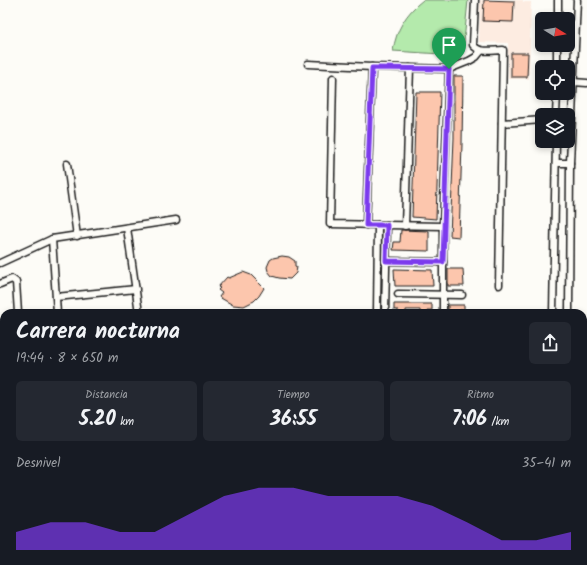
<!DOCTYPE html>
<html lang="es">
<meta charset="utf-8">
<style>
body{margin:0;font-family:Kalam,sans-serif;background:#242831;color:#f1f3f6;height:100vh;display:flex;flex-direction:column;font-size:15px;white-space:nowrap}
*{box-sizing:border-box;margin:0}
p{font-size:13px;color:#9ea1a6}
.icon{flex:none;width:22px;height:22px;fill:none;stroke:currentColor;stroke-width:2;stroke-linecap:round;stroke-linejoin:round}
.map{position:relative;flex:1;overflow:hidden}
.drawer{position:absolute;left:0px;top:309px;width:587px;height:256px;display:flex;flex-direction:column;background:#171b24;border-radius:12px 12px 0 0;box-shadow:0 2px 6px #0003}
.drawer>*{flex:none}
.needle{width:26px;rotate:101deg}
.buttons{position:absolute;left:535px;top:12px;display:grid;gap:8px}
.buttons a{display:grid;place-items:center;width:40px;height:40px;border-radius:6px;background:#171b24;box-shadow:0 2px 6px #0003;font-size:20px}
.pin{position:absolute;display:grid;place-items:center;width:34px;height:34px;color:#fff;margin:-41px -17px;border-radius:50% 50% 50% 0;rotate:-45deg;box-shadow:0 0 4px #0007}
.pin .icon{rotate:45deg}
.round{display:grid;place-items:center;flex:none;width:42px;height:42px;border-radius:6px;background:#242831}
.summary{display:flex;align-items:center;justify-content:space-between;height:68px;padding:0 16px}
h1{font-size:22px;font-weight:700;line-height:30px}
.stats{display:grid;grid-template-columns:repeat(3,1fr);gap:6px;height:68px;padding:4px 16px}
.stats div{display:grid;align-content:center;border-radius:6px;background:#242831;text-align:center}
.stats b{font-size:20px;font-weight:700}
.stats small{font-size:11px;font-weight:400}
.stats p{font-size:11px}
.chart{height:112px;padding:8px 16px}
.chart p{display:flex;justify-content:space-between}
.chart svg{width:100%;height:72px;margin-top:4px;fill:#7c3aed;opacity:.7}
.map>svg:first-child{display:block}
</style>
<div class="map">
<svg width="587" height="565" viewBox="0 0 587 565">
<rect width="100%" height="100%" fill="#fdfcf7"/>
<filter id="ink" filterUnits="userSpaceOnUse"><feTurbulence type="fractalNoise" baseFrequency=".025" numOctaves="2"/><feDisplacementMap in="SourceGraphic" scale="8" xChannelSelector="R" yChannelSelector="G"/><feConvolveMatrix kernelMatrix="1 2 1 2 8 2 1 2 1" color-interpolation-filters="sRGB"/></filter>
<g filter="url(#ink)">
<path fill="#fdece1" d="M480 0H523V2H531L529 79H508V43L479 42Z"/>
<path fill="#b4eaac" stroke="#688364" d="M423 0H468L463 52 457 55 393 51C396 30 406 13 423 0Z"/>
<g fill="#fcc6ad" stroke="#1c1c1c">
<path d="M484 0 514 1 513 22 483 21Z"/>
<path d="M511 53H528L527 77H511Z"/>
<path d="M454 76H463L462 144 459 237 450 236 454 138Z"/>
<path d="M416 92H440L436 219 412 217Z"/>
<path d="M401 230 429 231V251L393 250 394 242H400Z"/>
<path d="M282 256 289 257 295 261V266L297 267 296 273 290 279 279 278 272 276 268 271 267 267 270 260 273 258Z"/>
<path d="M394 269 432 270 433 286H395Z"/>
<path d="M448 269H463L464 286H448Z"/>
<path d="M243 272 251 275 264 288 259 296 254 301 244 306 233 305 219 297 222 293 218 290 220 288 218 287 227 277 229 278Z"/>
<path d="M394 304H432V310H428V313H420V310H406V313H398V310H394Z"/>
<path d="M448 305H464V310H460V313H452V311H448Z"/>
</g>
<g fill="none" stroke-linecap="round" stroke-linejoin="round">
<defs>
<g id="lane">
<path d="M118 561V565"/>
<path d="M233 561V565"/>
<path d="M356 561 358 565"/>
<path d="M139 565V561"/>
<path d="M288 565V561"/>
</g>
<g id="street">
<path d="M475 0 473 45C480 54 493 50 503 50L499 285"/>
<path d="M558 19V0"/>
<path d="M308 64 372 67 449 69 469 61 476 57 481 51"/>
<path d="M557 67V45"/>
<path d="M333 78 330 224 443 226"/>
<path d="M573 82 587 83"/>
<path d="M556 115 557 93"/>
<path d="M502 123 542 120"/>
<path d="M556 163H570"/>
<path d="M67 164 77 236"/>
<path d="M366 225 372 67"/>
<path d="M405 226 410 68"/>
<path d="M127 228 139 313"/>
<path d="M52 239 57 313"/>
<path d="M386 261 443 262"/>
<path d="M0 263 52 239 176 220"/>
<path d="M0 284 12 279 16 282 18 313"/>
<path d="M398 294 462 295"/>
<path d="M56 297 136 289"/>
<path d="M377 313 378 225"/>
<path d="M385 313 387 225"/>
<path d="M443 313V226L449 69"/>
<path d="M553 313 556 141"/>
<path d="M569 313 570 163 577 0"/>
<path d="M0 383 4 424"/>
<path d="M0 481 4 480"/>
<path d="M0 515 4 516"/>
<path d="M583 535 587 532"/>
<path d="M180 561V565"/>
<path d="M190 561V565"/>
<path d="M533 561 545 565"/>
</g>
<g id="primary">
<path d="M0 493 4 492"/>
<path d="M0 509 4 508"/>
<path d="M583 543 587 545"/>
<path d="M583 561 587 563"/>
</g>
</defs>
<use href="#lane" stroke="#1c1c1c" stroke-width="6"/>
<use href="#street" stroke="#1c1c1c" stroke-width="9"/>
<use href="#primary" stroke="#1c1c1c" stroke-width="12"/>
<use href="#lane" stroke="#fdfcf7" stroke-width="3"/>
<use href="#street" stroke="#fdfcf7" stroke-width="6"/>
<use href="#primary" stroke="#fdfcf7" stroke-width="9"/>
</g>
</g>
<g fill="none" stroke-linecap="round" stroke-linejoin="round" filter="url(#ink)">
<defs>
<path id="route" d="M372 68 449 69 443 262 386 261 387 225H366Z"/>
</defs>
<use href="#route" stroke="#fff" stroke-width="8"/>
<use href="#route" stroke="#7c3aed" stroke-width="5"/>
</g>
</svg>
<div class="buttons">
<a><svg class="needle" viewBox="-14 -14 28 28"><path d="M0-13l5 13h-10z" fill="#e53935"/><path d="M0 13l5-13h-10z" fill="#9ea1a6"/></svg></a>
<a><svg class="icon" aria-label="locate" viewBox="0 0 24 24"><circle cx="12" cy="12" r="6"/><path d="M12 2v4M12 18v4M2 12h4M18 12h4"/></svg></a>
<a><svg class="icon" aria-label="layers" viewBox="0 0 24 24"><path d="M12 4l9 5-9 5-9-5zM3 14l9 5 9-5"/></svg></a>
</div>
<div class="pin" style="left:449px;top:69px;background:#1e9e55"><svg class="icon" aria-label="arrive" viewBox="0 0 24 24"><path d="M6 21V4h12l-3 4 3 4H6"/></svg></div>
<section class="drawer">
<div class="summary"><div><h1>Carrera nocturna</h1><p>19:44 · 8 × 650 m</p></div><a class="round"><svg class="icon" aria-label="share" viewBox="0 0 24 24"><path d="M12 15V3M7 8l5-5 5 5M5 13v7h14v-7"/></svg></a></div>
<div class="stats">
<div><p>Distancia</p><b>5.20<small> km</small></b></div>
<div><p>Tiempo</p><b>36:55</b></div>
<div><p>Ritmo</p><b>7:06<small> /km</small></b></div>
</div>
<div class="chart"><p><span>Desnivel</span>35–41 m</p>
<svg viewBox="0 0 160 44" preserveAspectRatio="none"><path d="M0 44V33L10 27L20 27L30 33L40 33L50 22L60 11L70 6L80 6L90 11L100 11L110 11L120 17L130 27L140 38L150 38L160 33V44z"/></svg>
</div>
</section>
</div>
